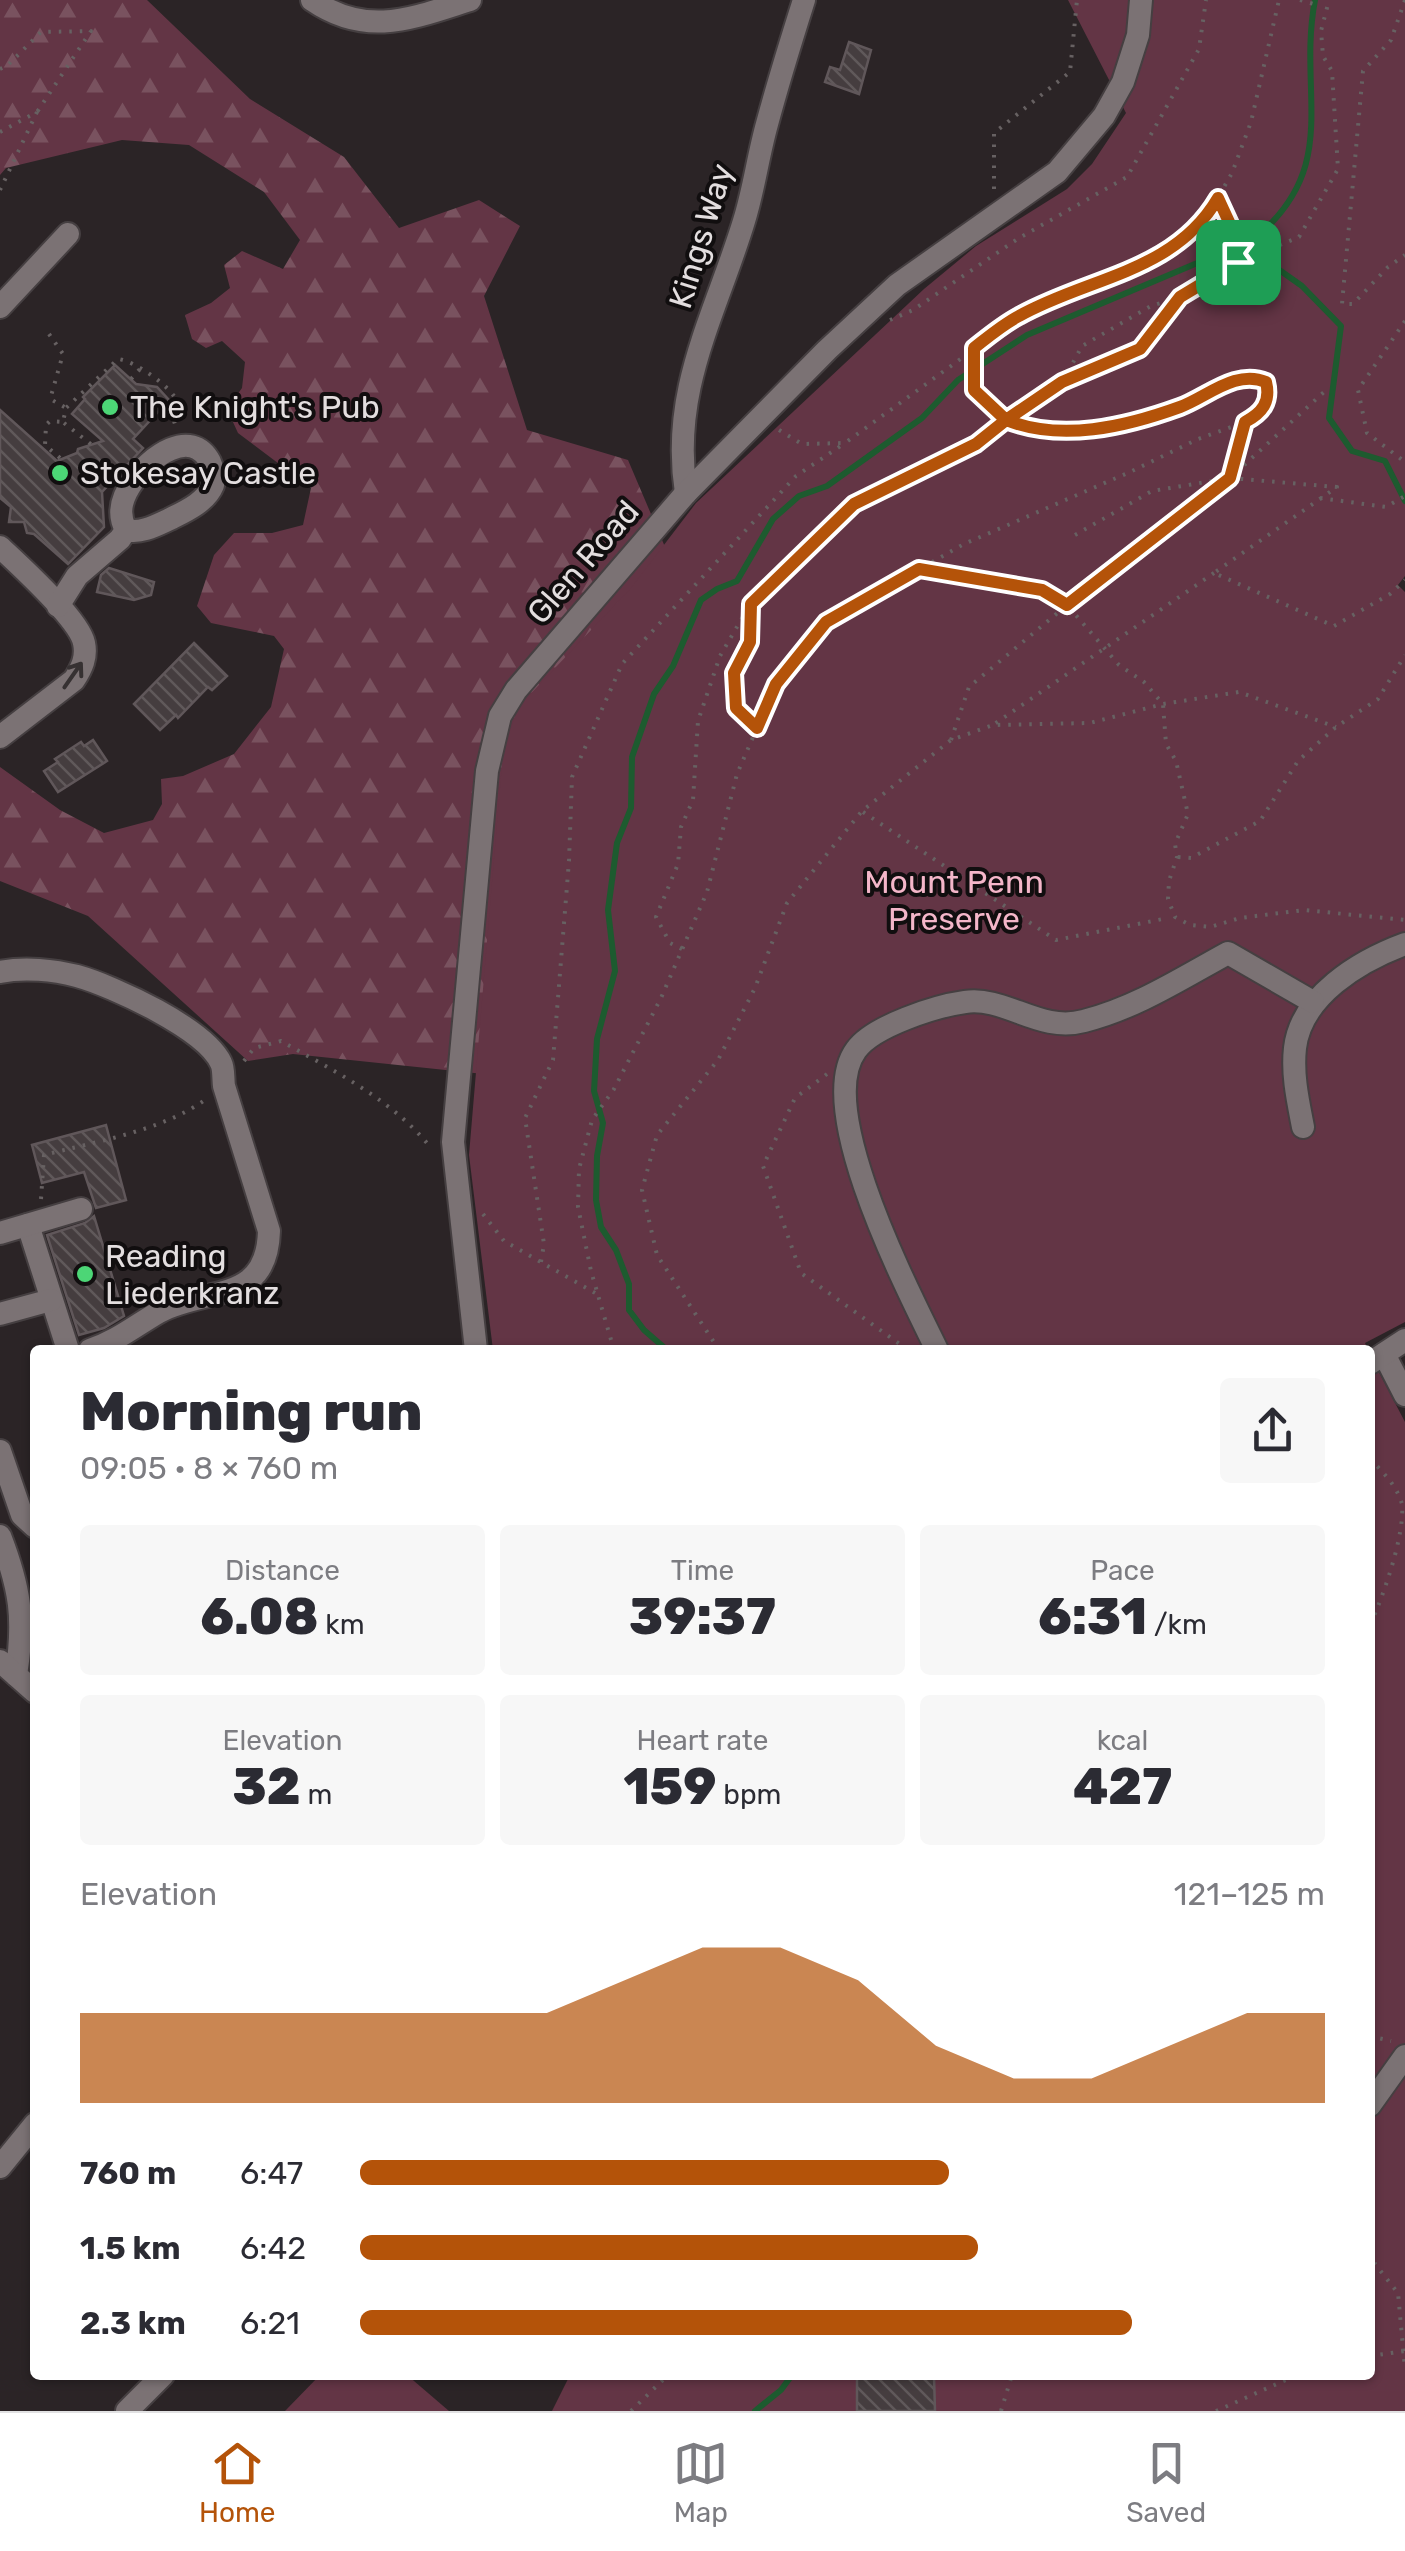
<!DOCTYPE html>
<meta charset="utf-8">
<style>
body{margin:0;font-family:Rubik,sans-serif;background:#f7f7f7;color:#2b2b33;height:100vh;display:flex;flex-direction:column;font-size:38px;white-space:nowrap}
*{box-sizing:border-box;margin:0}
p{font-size:32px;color:#7c7c81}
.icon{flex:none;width:55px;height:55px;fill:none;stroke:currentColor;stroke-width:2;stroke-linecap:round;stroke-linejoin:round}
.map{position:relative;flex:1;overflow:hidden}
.panel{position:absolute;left:30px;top:1345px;width:1345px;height:1035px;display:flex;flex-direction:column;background:#fff;border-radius:10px;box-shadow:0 2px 8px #0004}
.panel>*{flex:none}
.pin{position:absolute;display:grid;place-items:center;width:85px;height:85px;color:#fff;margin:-42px;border-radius:20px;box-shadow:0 5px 15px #0006}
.round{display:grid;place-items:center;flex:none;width:105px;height:105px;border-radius:10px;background:#f7f7f7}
.head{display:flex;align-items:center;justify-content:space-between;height:170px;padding:0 50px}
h1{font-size:55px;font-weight:800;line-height:75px}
.metrics{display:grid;grid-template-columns:repeat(3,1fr);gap:15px;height:170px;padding:10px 50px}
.metrics div{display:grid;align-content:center;border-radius:10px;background:#f7f7f7;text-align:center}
.metrics b{font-size:50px;font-weight:800}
.metrics small{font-size:28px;font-weight:400}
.metrics p{font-size:28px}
.chart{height:280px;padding:20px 50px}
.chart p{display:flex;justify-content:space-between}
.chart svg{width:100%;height:180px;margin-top:10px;fill:#b45309;opacity:.7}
ul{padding:0 50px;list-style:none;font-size:32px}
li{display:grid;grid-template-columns:160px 120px 1fr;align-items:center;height:75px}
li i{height:25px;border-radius:12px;background:#b45309}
.tab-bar{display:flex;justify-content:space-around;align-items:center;height:140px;border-top:2px solid #e1e1e2;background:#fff;font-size:28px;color:#7c7c81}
.tab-bar a{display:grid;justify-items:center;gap:5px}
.tab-bar .active{color:#b45309}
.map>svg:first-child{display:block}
</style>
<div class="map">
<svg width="1405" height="2411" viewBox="0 0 1405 2411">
<defs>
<pattern id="forest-firs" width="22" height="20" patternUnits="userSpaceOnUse" patternTransform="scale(2.5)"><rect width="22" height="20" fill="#633545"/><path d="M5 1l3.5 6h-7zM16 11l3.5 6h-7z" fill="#79525f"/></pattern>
<pattern id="building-back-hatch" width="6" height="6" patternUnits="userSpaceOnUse" patternTransform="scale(2.5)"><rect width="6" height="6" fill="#453d3f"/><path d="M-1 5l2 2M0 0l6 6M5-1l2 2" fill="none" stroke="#60595a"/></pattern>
</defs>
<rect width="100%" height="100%" fill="#2b2426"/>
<path fill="url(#forest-firs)" d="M0 0H147L250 99 344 157 399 228 479 200 520 226 484 296 527 430 628 460 828 930 715 1098 293 1054 248 1061 88 916 0 881V767L60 810 104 833 153 820 162 804 161 779 183 776 234 754 271 707 284 649 274 636 211 623 197 606 214 555 234 533H272L303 525 311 488 238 433 227 409 242 388 245 362 222 341 206 348 192 339 185 315 211 303 230 288 224 265 242 251 283 269 300 240 264 192 189 145 122 140 6 168 0 175Z"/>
<g fill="#633545">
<path d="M1068 0H1405V576L1398 585 1405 592V1322L1365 1343 1368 1350H493L469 1155 503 752 518 707 631 588 696 503 924 289 976 246 1067 189 1092 164 1126 113Z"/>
<path d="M1370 1355 1405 1422V2411H552L570 2375H1370Z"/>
<path d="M320 2375H407L449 2411H285Z"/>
</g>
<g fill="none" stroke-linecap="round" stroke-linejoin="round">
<g stroke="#1d5b2f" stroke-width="6">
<path d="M1270 228 1268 262 1302 286 1341 326 1329 418 1352 451 1385 461 1405 501"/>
<path d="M667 1350 644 1330 629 1310V1284L616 1250 601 1227 596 1200 597 1156 603 1123 594 1091 597 1039 615 971 608 910 617 843 631 808 632 757 654 694 673 666 701 600 717 589 737 581 773 519 799 496 827 486 922 418 958 380 1027 335 1254 239C1343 166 1297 94 1315 0"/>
<path d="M755 2411 781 2390 792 2375"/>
</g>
</g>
<g fill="url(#building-back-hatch)" stroke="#60575a" stroke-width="2.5">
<path d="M849 42 871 50 859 94 825 82 830 67 840 70Z"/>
<path d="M115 365 136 384 157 387 169 400 133 439 143 448 102 492 104 527 68 564 34 534 27 533 24 522H9L11 507 0 498V410L57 461 77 453 78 449 103 441 72 414 85 399 83 397Z"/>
<path d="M109 568 154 582 151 595 134 600 97 592 101 575Z"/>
<path d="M194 643 227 676 212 690 208 687 178 718 176 715 160 730 134 704Z"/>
<path d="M93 740 107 761 58 792 44 771 58 762 55 759 81 742 84 746Z"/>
<path d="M106 1125 126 1200 96 1208 84 1172 42 1183 32 1145Z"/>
<path d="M94 1216 124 1316 104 1328 79 1335 47 1235 85 1223Z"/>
<path d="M857 2375H934L935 2411H857Z"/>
</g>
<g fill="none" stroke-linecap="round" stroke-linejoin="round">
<defs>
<g id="minor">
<path d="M312 0C367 38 413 18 470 0"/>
<path d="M0 307 68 234"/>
<path d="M686 493C670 390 715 316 744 221 754 189 758 156 767 124 778 83 791 41 804 0"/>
<path d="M0 547C19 565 79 619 84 643 87 657 82 668 74 680L0 737"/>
<path d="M58 606 77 576 120 539 126 530C141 534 157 525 170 519 186 511 206 502 213 485 215 478 213 469 210 462 191 426 149 458 134 480 123 495 116 512 126 530"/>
<path d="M0 972C24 967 54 970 77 976 113 986 206 1029 221 1063 224 1069 223 1079 224 1086L269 1231C267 1305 207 1286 159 1312 135 1326 117 1341 90 1350"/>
<path d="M1303 1127C1298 1101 1292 1075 1295 1048 1301 996 1359 961 1405 944"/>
<path d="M28 1225 68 1350"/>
<path d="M0 1233 81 1209"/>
<path d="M0 1314 51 1300"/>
<path d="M476 1350 453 1142 487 771 500 716 516 690 686 493 827 350 897 285 1057 172 1104 116 1123 82 1138 35 1141 0"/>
<path d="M937 1350C908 1290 813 1108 856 1050 873 1026 936 1006 965 1002 1006 996 1039 1033 1084 1021 1136 1008 1182 978 1228 953L1313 1002"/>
<path d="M1384 1354 1405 1395"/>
<path d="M1370 1363 1405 1340"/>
<path d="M0 1451 22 1515 35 1527"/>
<path d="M0 1536C20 1588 25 1619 16 1675"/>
<path d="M0 1661 35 1692"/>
<path d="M1370 2105 1405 2056"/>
<path d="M0 2167 35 2124"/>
<path d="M127 2411 163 2375"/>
</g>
</defs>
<use href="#minor" stroke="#453f41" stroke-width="26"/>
<g stroke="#676162" stroke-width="4" stroke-dasharray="2.5 8" stroke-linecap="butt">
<path d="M1300 0 1317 5"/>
<path d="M1405 0 1391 40 1363 71 1342 304H1353L1388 267 1405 255"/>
<path d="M0 69 7 66 41 32 91 31 37 112"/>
<path d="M0 132 37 112 0 190"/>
<path d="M994 189V133L1070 72 1077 0"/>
<path d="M1218 197 1235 235 1239 262"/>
<path d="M890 320 913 310 1019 238 1127 177 1199 49 1206 0"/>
<path d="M1405 321 1358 390 1367 433 1405 462"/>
<path d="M49 334 63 354 51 396 52 400 66 408"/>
<path d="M131 379 140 369"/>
<path d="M1063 381 1082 346 1151 306 1180 297 1239 262 1299 237 1338 169 1332 71 1323 56 1321 31 1329 0"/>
<path d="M64 423 92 445"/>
<path d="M779 430 802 444 845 443 1021 315 1160 256 1190 235 1209 213 1232 173 1251 122 1279 0"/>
<path d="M60 458 45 445 46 425 50 421 63 422 66 408 118 359C135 361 172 387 178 403L171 412 176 427"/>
<path d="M1230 476 1245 422"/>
<path d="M1320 498 1386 507 1405 496"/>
<path d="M1075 535 1152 491 1230 478 1337 487 1214 573 1334 626 1390 594 1405 580"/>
<path d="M919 569 1042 590 1067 605 1119 665 1144 682 1163 704 1166 744 1176 761 1188 814 1175 844 1177 857 1169 881 1168 899 1175 917 1190 925 1210 927 1240 918 1304 910 1405 920"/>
<path d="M1214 573 993 725 1090 723 1163 704 1239 692 1336 727"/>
<path d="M757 729 736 708 734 673 750 642 751 603 854 505 976 444 1063 381 1140 349 1180 297"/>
<path d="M951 740 969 687 1067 605 1230 478 1324 392"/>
<path d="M863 812 1056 940 1168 918"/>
<path d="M1178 857 1191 858 1260 821 1298 761 1336 727 1378 699 1405 655"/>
<path d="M682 949 670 943 656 917 678 864 681 827 693 800 698 721 720 656 748 608"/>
<path d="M244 1061 254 1048 281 1041C334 1071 393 1100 431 1148"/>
<path d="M827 1074 795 1098 763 1166 801 1273 908 1350"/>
<path d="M41 1199 44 1155C94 1142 165 1130 206 1099"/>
<path d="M483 1214 504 1241 597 1294"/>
<path d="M541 1262 544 1244 525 1118 553 1060 569 861 572 777 622 664 796 476 845 443"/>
<path d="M614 1350 591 1271 578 1207 579 1169 592 1120 614 1089 661 998 707 892 737 774 776 684 826 622 964 544 1130 472 1198 439 1248 421 1262 411 1269 394 1266 383C1236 369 1208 396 1181 406 1135 424 1053 446 1008 421 996 415 985 400 975 390L974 348"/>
<path d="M719 1350 657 1255 642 1190 657 1135 718 1060 755 988 787 903 862 811 951 740 993 725"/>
<path d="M1370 1459C1383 1472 1397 1486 1402 1504 1405 1535 1383 1597 1370 1625"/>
<path d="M1370 2036 1391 2041"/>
<path d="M1370 2242 1375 2264 1398 2293 1405 2369"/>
<path d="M1370 2356 1405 2351"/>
<path d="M631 2411 668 2375"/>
<path d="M1001 2411 1012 2375"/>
<path d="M1216 2411 1297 2375"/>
</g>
<use href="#minor" stroke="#7b7274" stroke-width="22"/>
</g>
<defs><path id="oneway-shaft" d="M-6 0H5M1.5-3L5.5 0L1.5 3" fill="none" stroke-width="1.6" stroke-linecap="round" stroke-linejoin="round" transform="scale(2.5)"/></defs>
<use stroke="#363132" href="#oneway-shaft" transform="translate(73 675) rotate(-55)"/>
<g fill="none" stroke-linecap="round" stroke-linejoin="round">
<defs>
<path id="route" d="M1238 262 1235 235 1218 198C1174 273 1088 277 1019 316 1002 325 988 337 974 348V390L1006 420 976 444 854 504 751 604 750 642 734 673 736 708 757 728 776 684 826 622 919 569 1042 590 1067 605 1230 478 1245 422C1262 413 1271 402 1266 382 1236 369 1207 397 1180 407 1125 427 1061 442 1006 420L1062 382 1140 349 1180 297 1238 262"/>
</defs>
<use href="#route" stroke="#fff" stroke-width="20"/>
<use href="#route" stroke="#b45309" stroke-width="12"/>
</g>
<g fill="#4cd676" stroke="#110e0f" stroke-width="4">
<circle cx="110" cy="407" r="10"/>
<circle cx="60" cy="473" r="10"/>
<circle cx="85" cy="1274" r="10"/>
</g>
<g text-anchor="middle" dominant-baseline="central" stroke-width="8" stroke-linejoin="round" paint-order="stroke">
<g font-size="32" fill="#e3dedf" stroke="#110e0f">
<text transform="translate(701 236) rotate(-73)">Kings Way</text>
<text transform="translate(583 562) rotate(-49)">Glen Road</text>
</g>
<g font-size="32" fill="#e3dedf" stroke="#110e0f" text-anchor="start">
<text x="130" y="407">The Knight's Pub</text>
<text x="80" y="473">Stokesay Castle</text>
<text x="105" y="1256">Reading<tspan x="105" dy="37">Liederkranz</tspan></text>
</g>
<g font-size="32" fill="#f4b6c9" stroke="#110e0f">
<text x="954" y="882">Mount Penn<tspan x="954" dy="37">Preserve</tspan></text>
</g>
</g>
</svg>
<div class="pin" style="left:1238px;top:262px;background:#1e9e55"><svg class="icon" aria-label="arrive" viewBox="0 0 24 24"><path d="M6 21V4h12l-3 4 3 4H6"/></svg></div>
<section class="panel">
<div class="head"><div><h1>Morning run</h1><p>09:05 · 8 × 760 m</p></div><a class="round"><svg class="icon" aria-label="share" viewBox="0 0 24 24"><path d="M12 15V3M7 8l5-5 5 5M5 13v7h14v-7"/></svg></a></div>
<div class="metrics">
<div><p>Distance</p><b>6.08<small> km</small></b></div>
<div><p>Time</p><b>39:37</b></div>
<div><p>Pace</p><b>6:31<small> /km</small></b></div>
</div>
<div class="metrics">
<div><p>Elevation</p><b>32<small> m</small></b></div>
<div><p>Heart rate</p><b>159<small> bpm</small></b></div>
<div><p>kcal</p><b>427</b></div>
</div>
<div class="chart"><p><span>Elevation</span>121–125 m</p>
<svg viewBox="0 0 160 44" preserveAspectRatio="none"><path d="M0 44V22L10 22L20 22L30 22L40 22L50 22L60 22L70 14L80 6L90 6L100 14L110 30L120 38L130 38L140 30L150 22L160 22V44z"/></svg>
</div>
<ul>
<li><b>760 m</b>6:47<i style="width:61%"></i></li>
<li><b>1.5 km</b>6:42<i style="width:64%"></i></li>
<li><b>2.3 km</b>6:21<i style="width:80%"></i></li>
</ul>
</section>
</div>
<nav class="tab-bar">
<a class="active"><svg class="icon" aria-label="home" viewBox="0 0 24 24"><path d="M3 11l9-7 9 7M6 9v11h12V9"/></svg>Home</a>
<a><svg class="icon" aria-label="map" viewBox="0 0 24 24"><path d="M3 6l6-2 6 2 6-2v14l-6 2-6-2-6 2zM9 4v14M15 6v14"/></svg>Map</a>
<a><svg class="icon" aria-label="saved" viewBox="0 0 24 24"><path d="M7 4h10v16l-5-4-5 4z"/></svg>Saved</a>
</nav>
